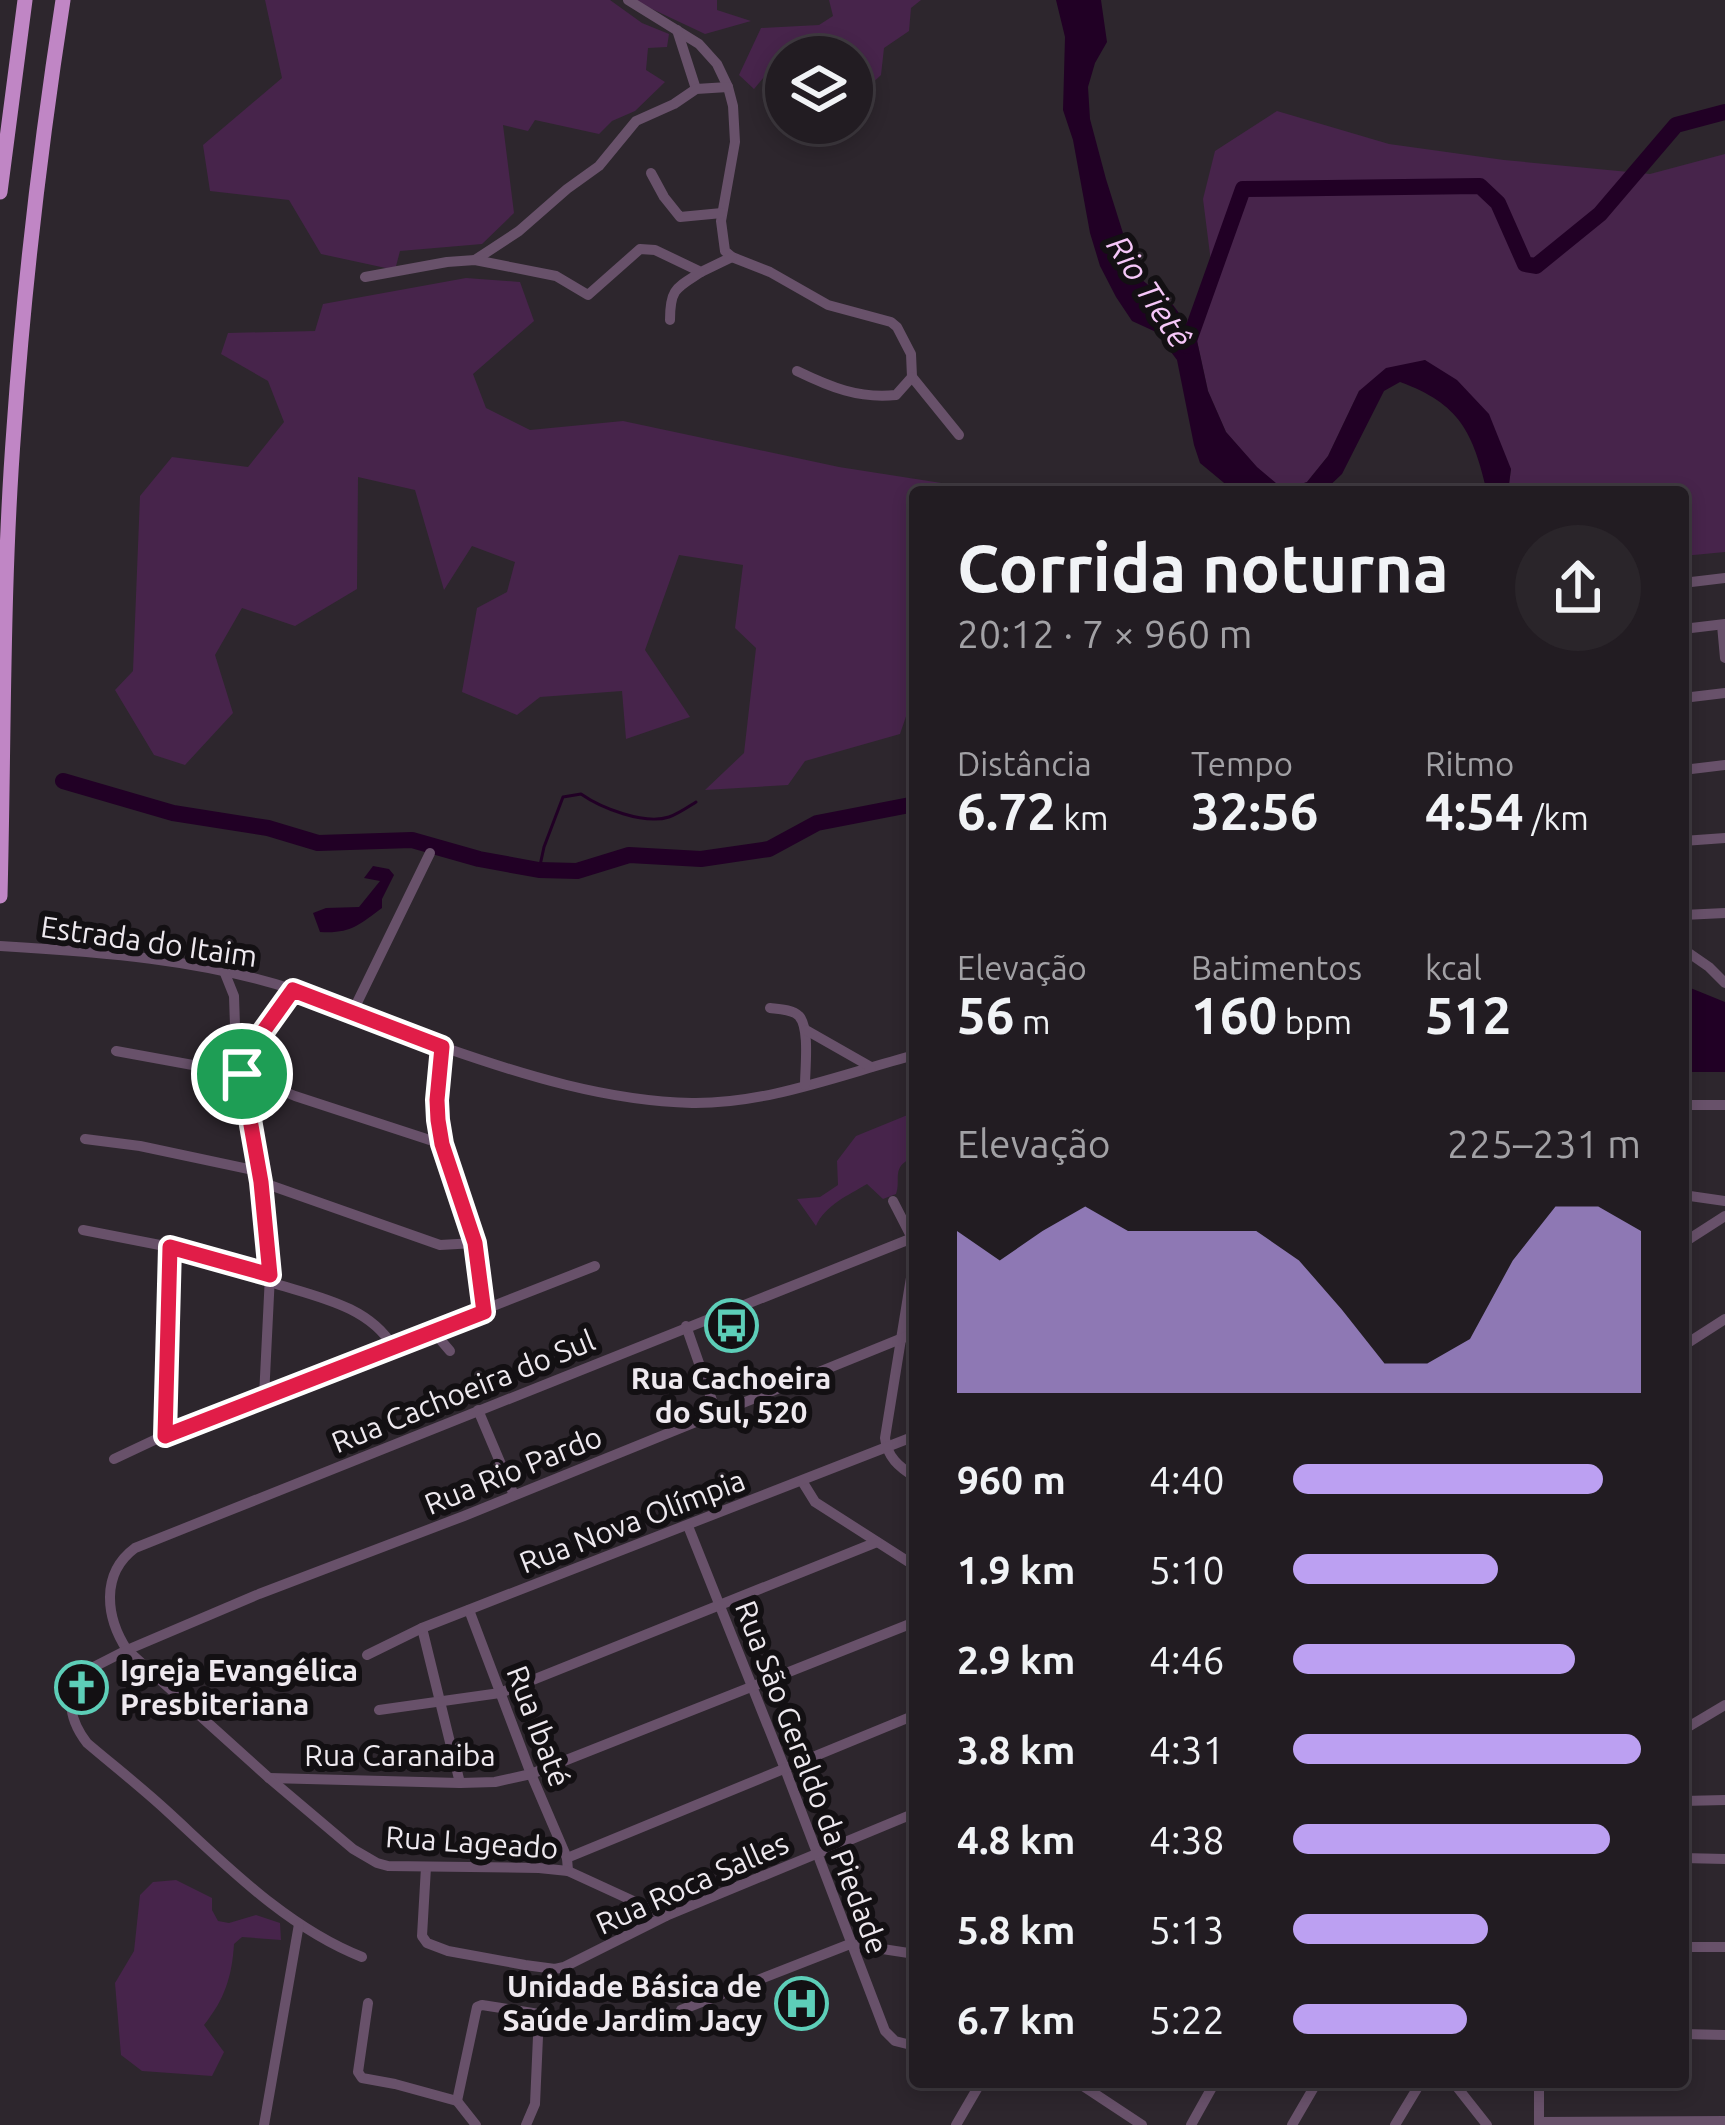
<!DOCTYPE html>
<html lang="pt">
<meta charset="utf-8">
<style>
body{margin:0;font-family:Ubuntu,sans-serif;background:#2a252a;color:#f1f3f6;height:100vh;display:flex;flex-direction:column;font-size:45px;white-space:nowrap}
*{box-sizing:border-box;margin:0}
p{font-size:39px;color:#a2a1a5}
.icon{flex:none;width:66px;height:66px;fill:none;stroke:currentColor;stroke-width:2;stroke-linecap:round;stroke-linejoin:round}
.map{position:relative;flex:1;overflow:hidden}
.panel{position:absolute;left:909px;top:486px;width:780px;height:1602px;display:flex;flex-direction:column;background:#221c22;border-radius:12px;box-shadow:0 6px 18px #0003,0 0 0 3px #3f3a40}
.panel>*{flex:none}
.fabs{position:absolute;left:765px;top:36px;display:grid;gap:24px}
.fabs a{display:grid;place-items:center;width:108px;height:108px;border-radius:50%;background:#221c22;box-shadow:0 6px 18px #0003,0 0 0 3px #3f3a40;font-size:60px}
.pin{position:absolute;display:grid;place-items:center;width:102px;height:102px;color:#fff;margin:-51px;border:6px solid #fff;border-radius:50%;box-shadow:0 3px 12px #0007}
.round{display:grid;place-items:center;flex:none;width:126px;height:126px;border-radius:63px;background:#2a252a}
.summary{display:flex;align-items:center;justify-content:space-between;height:204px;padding:0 48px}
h1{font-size:66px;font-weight:600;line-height:90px}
.metrics{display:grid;grid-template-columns:repeat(3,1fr);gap:18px;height:204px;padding:12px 48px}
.metrics div{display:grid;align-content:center}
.metrics b{font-size:51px;font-weight:600}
.metrics small{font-size:33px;font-weight:400}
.metrics p{font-size:33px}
.chart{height:336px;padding:24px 48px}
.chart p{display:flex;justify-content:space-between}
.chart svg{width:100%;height:216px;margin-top:12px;fill:#bca0f2;opacity:.7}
ul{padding:0 48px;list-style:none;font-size:39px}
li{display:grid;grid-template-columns:192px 144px 1fr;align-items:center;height:90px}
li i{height:30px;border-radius:15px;background:#bca0f2}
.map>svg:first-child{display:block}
</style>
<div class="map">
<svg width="1725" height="2125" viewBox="0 0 1725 2125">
<rect width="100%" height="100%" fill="#2d262d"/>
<g fill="#47244b">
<path d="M265 0H610L642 23 669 34 667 47 648 48 646 70 665 82 635 111 612 121 599 134 535 120 528 131 503 125 514 213 482 244 400 251 395 270 321 254 289 200 210 191 203 145 282 78Z"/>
<path d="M633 0H717V10L751 21 705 34Z"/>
<path d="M829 0H921L911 8 909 31 884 48 881 75 868 87 852 73V57H786V73L775 64 754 89 739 75 761 28 819 25 833 16Z"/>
<path d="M1277 111 1389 144 1504 160 1650 174 1725 154V552L1683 556V492H1508L1511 469 1425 360 1359 391 1328 456 1307 482 1292 487 1277 484 1257 468 1226 432 1208 391 1196 336 1212 270 1203 199 1215 151Z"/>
<path d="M466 278 520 282 534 321 473 374 486 408 530 430 623 421 839 467 999 492H915V690L900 734 805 761 788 785 705 790 744 753 756 648 735 628 743 565 679 555 645 650 690 717 626 739 622 691 540 697 517 715 462 692 477 608 507 592 515 562 472 546 444 590 415 490 358 477 357 589 295 626 242 608 215 655 233 713 185 765 154 755 115 690 133 671 140 496 172 457 248 467 284 422 268 381 221 354 228 333 315 331 323 304Z"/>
<path d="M910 1114 915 1117V1164L908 1160C892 1169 901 1181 896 1194L883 1199 867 1184C849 1195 825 1205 816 1226L797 1199 820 1197 838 1185 837 1161 856 1136Z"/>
<path d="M176 1880 212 1898V1910L218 1921 229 1923 256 1915 280 1923 281 1940 242 1937 234 1944C232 1976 225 1999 204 2025L224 2052 212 2076 142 2071 121 2055 115 1983 134 1951 140 1895 153 1882Z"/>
</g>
<g fill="#210025">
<path d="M1056 0H1101L1107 42 1095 63 1088 87 1090 119 1106 179 1128 249 1141 279 1173 305 1196 336 1208 391 1226 432 1257 467 1277 484 1292 487 1307 482 1328 456 1359 391 1386 368 1425 360 1457 380 1489 414 1511 469 1508 492H1487C1473 432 1460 404 1400 382L1384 391 1342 474 1323 492H1235L1200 463 1194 445 1177 360 1156 332 1132 321 1116 297 1100 266 1090 233 1073 140 1063 110 1065 37Z"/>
<path d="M373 866 389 869 394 875 382 899V908C359 925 350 934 320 932L313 913 326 908 359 907 380 881 364 878Z"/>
<path d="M1683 985 1725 1002V1072H1683Z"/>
</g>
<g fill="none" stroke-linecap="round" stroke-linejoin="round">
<path stroke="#210025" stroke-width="3" d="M539 870 544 847 563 797 581 794C601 808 644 825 669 817 678 814 688 807 696 802"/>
<g stroke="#210025" stroke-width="16">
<path d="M1187 346 1243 189 1480 186 1498 203 1525 264 1536 266 1600 214 1676 125 1725 112"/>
<path d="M63 781 173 813 268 828 318 843 412 840 479 859 539 870 577 871 629 855 701 859 769 849 817 823 915 804"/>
</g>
<g stroke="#68516a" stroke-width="10">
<path d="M628 0 699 44 717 64 728 87 733 106 735 142 721 221 725 251 732 257 770 272 828 305 891 322 897 327 911 354 912 377 959 435"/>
<path d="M677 30 696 89"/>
<path d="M651 173 664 197 680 217 722 213"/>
<path d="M475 260 519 231 567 189 599 166 636 121 674 104 696 89 728 87"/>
<path d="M365 277 447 262 475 260 556 276 588 295 640 249 655 250 701 272 732 257"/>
<path d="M670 320C670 289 676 288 701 272"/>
<path d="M797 371C830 387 859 399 896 395L912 377"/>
<path d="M1683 583 1725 578"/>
<path d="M1722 625 1725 658"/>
<path d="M1683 629 1725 624"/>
<path d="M1683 698 1725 693"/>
<path d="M1683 770 1725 765"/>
<path d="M1683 841 1725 838"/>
<path d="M1683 915 1725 913"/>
<path d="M0 946C100 952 202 959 298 991 347 1008 394 1030 443 1047 523 1075 607 1101 692 1103 768 1104 842 1074 915 1055"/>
<path d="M1683 949 1709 967 1725 983"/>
<path d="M224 971 234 996 235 1026 245 1038 255 1039 263 1033 293 990"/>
<path d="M770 1008C779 1009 792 1009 799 1016 810 1028 805 1068 805 1085"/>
<path d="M353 1011 430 853"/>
<path d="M806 1030 871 1067"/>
<path d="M245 1038 242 1074 268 1230 270 1275 264 1397"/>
<path d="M442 1047 437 1100 438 1120 442 1144 475 1243 484 1312"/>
<path d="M116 1051 242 1074 295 1096 442 1144"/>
<path d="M1683 1105H1725"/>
<path d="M85 1139 140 1146 258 1171"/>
<path d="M261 1182 440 1245 475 1243"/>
<path d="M1683 1195 1725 1201"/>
<path d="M893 1201 913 1240"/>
<path d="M83 1230 170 1247 270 1275"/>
<path d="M1683 1243 1725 1216"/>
<path d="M915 1253 885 1438C887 1457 899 1467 915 1477"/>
<path d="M270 1282C313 1296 369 1305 393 1347"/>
<path d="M686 1326 716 1412"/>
<path d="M433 1331 450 1351"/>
<path d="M1683 1346 1725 1319"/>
<path d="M478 1410 514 1495"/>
<path d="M165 1435 170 1247"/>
<path d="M114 1459 165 1435 595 1266"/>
<path d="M802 1481 815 1502 915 1566"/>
<path d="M688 1526 785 1769 885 2031 895 2041 915 2046"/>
<path d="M469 1610 531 1774 567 1858"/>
<path d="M422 1628 460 1783"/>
<path d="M367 1655 422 1628 915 1436"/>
<path d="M379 1710 500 1693 877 1542"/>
<path d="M1683 1730 1725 1705"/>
<path d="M269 1778 460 1783 495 1782 531 1774 915 1622"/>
<path d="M1683 1801 1725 1800"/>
<path d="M1683 1858 1725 1859"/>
<path d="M426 1867 422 1936 427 1943 448 1951 525 1965 555 1969 564 1967 666 1916 915 1813"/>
<path d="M568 1871 567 1858 915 1715"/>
<path d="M666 1916 568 1871 539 1868 388 1866 377 1863 353 1849 269 1778 127 1650C106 1618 100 1574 135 1548L915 1237"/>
<path d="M1683 1947H1725"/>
<path d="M362 1957C286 1927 226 1865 167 1811 141 1787 114 1766 87 1743 70 1721 65 1699 80 1674L127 1650 259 1594 464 1516 915 1333"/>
<path d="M368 2003 358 2072 362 2078 395 2084 457 2101 476 2125"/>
<path d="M681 2010 850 1944 915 1954"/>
<path d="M1683 2034 1725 2035"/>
<path d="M1077 2082 1142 2125"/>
<path d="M1453 2082 1487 2125"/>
<path d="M457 2101 477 2007 482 2005 539 2014 535 2104 526 2125"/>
<path d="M1539 2122 1725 2121"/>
<path d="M264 2125 299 1924"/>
<path d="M956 2125 981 2082"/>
<path d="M1191 2125 1215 2082"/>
<path d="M1292 2125 1317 2082"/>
<path d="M1395 2125 1421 2082"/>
<path d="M1539 2125V2082"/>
</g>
<g stroke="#c086c5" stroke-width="15">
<path d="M0 192 25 0"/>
<path d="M0 896C4 740 2 584 14 428 24 285 41 142 63 0"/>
</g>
</g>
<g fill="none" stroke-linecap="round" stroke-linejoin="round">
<defs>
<path id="route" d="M293 990 442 1047 437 1100 438 1120 442 1144 475 1243 484 1312 165 1436 170 1247 270 1275 261 1182 242 1074 244 1038 260 1036Z"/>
</defs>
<use href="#route" stroke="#fff" stroke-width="24"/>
<use href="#route" stroke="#e11d48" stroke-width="15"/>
</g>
<defs>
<symbol id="bus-ring" viewBox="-11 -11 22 22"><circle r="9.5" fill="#131013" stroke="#5dceb8" stroke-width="1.5"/><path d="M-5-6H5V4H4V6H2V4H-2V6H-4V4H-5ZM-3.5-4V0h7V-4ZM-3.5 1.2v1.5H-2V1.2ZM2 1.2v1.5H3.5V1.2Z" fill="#5dceb8"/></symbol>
<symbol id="church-ring" viewBox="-11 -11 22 22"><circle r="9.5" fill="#131013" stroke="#5dceb8" stroke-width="1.5"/><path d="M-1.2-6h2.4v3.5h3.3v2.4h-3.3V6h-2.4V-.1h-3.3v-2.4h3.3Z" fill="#5dceb8"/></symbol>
<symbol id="hospital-ring" viewBox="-11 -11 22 22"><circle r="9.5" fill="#131013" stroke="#5dceb8" stroke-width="1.5"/><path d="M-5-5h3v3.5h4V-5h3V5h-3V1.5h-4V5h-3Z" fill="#5dceb8"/></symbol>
</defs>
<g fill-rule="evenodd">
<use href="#bus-ring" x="702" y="1296" width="59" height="59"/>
<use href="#church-ring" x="52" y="1658" width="59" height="59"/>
<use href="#hospital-ring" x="772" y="1974" width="59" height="59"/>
</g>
<g text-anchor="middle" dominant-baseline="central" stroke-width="12" stroke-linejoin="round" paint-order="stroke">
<g font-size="30" fill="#eee9ef" stroke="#131013">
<text transform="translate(149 941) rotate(8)">Estrada do Itaim</text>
<text transform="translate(463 1391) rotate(-22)">Rua Cachoeira do Sul</text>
<text transform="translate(513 1470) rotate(-22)">Rua Rio Pardo</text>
<text transform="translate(632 1521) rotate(-21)">Rua Nova Olímpia</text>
<text transform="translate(539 1726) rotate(69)">Rua Ibaté</text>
<text x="400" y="1755">Rua Caranaiba</text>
<text transform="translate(812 1777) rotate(69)">Rua São Geraldo da Piedade</text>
<text transform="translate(472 1842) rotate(4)">Rua Lageado</text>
<text transform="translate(692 1883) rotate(-24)">Rua Roca Salles</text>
</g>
<g font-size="30" font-weight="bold" fill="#eee9ef" stroke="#131013">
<text x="731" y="1378">Rua Cachoeira<tspan x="731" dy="34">do Sul, 520</tspan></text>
<text x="120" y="1670" text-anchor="start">Igreja Evangélica<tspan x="120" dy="34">Presbiteriana</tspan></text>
<text x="762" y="1986" text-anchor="end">Unidade Básica de<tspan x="762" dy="34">Saúde Jardim Jacy</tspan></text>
</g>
<g font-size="33" font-style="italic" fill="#f6c7f9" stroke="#131013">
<text transform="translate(1150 291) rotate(57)">Rio Tietê</text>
</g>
</g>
</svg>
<div class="fabs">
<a><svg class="icon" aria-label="layers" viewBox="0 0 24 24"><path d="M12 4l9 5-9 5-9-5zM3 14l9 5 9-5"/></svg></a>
</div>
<div class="pin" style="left:242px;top:1074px;background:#1e9e55"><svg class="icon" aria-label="arrive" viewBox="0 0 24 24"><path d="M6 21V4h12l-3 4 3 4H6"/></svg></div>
<section class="panel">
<div class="summary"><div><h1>Corrida noturna</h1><p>20:12 · 7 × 960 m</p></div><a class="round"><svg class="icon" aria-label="share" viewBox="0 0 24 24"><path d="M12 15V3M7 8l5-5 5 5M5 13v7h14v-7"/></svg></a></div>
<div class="metrics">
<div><p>Distância</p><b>6.72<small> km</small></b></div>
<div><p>Tempo</p><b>32:56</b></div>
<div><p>Ritmo</p><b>4:54<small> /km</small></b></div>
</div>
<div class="metrics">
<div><p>Elevação</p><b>56<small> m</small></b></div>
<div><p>Batimentos</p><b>160<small> bpm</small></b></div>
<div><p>kcal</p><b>512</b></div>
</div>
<div class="chart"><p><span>Elevação</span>225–231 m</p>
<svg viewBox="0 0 160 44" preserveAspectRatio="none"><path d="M0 44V11L10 17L20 11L30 6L40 11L50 11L60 11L70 11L80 17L90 27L100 38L110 38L120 33L130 17L140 6L150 6L160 11V44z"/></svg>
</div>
<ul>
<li><b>960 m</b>4:40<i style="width:89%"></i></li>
<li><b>1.9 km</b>5:10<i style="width:59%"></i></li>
<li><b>2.9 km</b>4:46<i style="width:81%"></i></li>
<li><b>3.8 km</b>4:31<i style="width:100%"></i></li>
<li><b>4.8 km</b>4:38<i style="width:91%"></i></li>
<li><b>5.8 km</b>5:13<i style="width:56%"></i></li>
<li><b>6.7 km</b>5:22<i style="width:50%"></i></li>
</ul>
</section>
</div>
